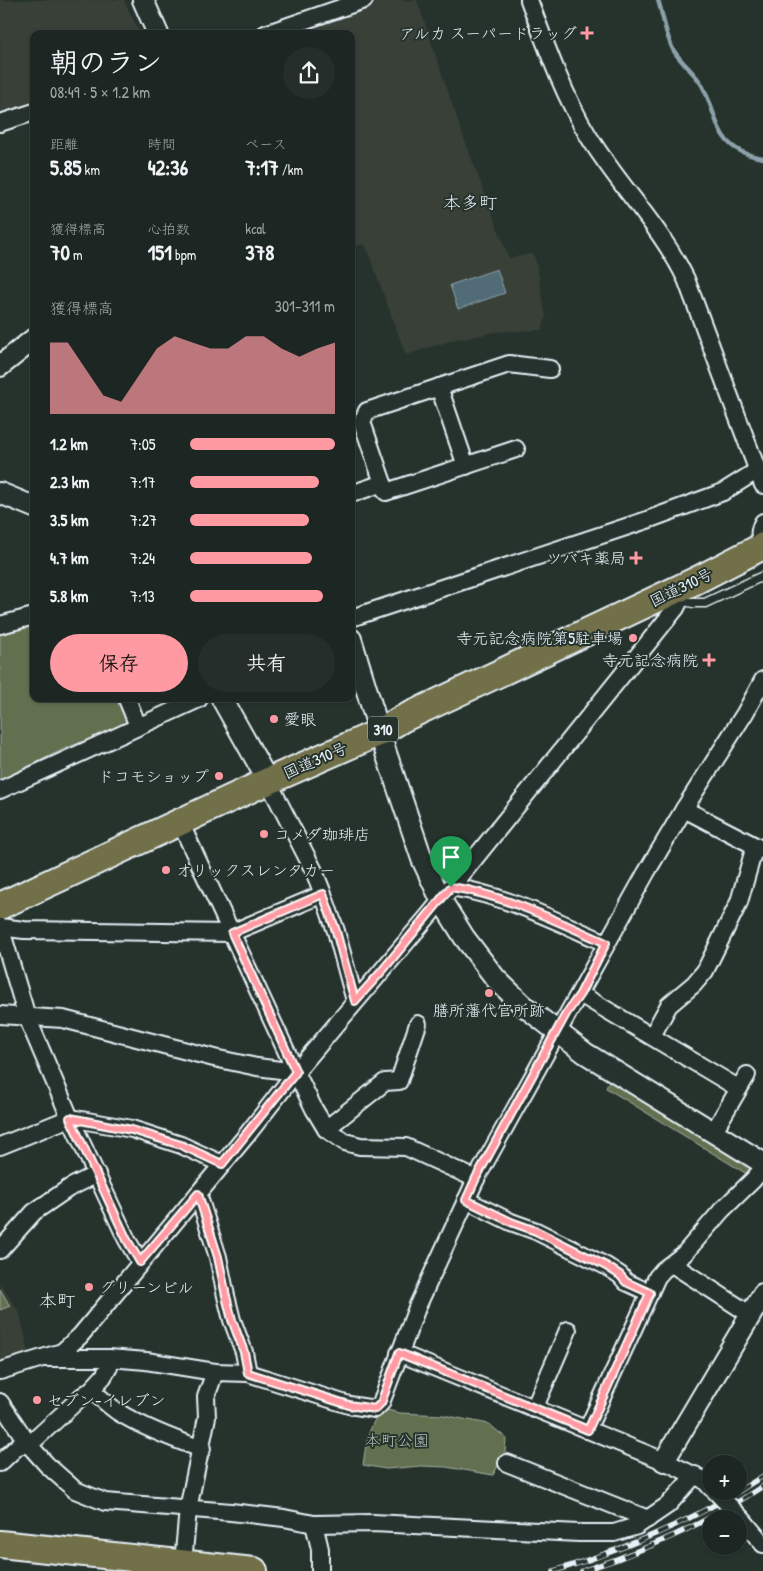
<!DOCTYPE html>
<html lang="ja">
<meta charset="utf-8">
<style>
body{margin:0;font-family:"Patrick Hand","Klee One",sans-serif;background:#252e2a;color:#f1f3f6;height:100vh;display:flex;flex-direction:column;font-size:19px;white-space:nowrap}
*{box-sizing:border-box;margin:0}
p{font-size:16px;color:#a0a5a5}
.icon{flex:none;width:28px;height:28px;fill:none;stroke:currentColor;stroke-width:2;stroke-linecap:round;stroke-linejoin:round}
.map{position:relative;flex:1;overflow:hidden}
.side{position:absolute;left:30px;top:30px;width:325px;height:672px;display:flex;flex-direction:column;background:#1c2622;border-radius:10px;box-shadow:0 1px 4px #0004,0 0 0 1px #3a4340}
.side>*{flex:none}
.buttons{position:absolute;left:702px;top:1455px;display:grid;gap:10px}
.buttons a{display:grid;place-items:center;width:45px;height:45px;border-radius:50%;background:#1c2622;box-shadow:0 1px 4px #0004,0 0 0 1px #3a4340;font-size:25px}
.pin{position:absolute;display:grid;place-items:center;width:42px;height:42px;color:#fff;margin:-51px -21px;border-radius:50% 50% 50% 0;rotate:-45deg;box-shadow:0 0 5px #0007}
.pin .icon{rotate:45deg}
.round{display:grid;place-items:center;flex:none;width:52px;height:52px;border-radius:26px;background:#252e2a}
.headline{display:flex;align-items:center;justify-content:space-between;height:85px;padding:0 20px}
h1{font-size:28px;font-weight:700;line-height:38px}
.figures{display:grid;grid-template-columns:repeat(3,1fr);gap:8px;height:85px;padding:5px 20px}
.figures div{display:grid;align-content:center}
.figures b{font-size:21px;font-weight:700}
.figures small{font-size:14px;font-weight:400}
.figures p{font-size:14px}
.chart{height:140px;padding:10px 20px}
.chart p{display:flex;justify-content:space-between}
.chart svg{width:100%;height:90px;margin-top:5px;fill:#ff9aa2;opacity:.7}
.button{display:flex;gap:10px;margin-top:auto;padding:10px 20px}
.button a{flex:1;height:58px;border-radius:30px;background:#ff9aa2;color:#111;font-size:20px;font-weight:700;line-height:58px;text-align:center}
.button a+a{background:#252e2a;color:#f1f3f6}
ul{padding:0 20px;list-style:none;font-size:16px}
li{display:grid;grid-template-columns:80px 60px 1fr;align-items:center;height:38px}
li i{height:12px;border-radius:6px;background:#ff9aa2}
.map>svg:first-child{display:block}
</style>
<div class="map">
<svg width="763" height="1571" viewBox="0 0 763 1571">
<rect width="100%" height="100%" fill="#26332d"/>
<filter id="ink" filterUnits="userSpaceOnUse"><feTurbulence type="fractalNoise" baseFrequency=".02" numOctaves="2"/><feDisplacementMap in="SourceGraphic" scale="10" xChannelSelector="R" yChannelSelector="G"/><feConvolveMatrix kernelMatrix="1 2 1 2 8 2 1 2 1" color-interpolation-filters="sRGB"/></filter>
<g filter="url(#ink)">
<g fill="#393f37">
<path d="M0 0H124L140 34H34V109L0 120Z"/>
<path d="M380 0H417L462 133 509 258 532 254 536 261 546 317 542 330 494 332 465 339 459 338 406 355 365 244 351 247V34H279L328 15Z"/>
<path d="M0 1283 20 1314 30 1359 0 1362Z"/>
</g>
<g fill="#626f50" stroke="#a5b0a4">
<path d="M34 621V699H123L136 721 66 748 0 780V630Z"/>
<path d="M611 1077 762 1162 750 1176 606 1088Z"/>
<path d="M0 1289 10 1306 0 1310Z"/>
<path d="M383 1409 400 1413 443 1415 489 1424 506 1438 505 1453 493 1475 446 1467 421 1466 386 1469 363 1465C366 1444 368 1425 383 1409Z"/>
</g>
<path fill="#516c76" stroke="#8da1aa" d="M497 269 505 293 458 309 450 285Z"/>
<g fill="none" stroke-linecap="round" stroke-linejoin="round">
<path stroke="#8da1aa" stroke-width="4.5" d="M658 0C663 15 666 38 674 51 682 64 696 73 703 87 720 122 715 150 763 158"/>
<defs>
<path id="service" d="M680 600 693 603H705L763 576"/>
<g id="minor">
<path d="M529 0C546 46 563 94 589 137 619 186 661 227 686 279L763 485"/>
<path d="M265 34 364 0"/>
<path d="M0 123 34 112"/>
<path d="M439 387 466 466"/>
<path d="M516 449 386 492 362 422 367 411 509 364 550 369"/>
<path d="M351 494 383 483"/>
<path d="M763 522C758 532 759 535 763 545"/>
<path d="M351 618 647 520 723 492 758 470"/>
<path d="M0 625 34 616"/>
<path d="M127 699 138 726"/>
<path d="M268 781 314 871 323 894 336 931 355 1001"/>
<path d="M0 790 199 699"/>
<path d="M684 809 763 850"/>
<path d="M180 822 296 1072 314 1109 326 1129 345 1142 360 1146 406 1147 476 1179"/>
<path d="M451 887C505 895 556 921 606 943"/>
<path d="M0 926 27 1017 70 1118 127 1240 140 1262"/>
<path d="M0 927 24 930 231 933 323 894"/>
<path d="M580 994 738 1088"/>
<path d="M0 1015 63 1019 214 1058 257 1067 296 1072"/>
<path d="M652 1036 669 1005 694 984 705 971 739 902 755 846"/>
<path d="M326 1129 385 1082 399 1081 418 1024"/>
<path d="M714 1131 747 1075"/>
<path d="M0 1146 70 1118 132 1129 181 1145 222 1164"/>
<path d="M198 1194 218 1257 226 1296 232 1320 244 1352 248 1373"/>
<path d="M466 1200 511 1222 536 1231 606 1266 620 1275 626 1282 650 1293"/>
<path d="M0 1250 34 1212 69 1188 97 1174"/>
<path d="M672 1264 751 1315"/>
<path d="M399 1353 664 1461 704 1480 711 1488"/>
<path d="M44 1358H109L146 1361 215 1372 248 1373 349 1405 375 1409 381 1403 418 1305 476 1179 646 873 684 809 745 713 763 680"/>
<path d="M0 1371 62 1352 80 1336 246 1136 296 1072 430 914 676 608 680 600 681 587"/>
<path d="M91 1390C100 1397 109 1406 118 1412 144 1428 173 1439 202 1449"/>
<path d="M0 1402 29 1445 47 1465 75 1490 105 1502 231 1512 284 1518 314 1524 373 1523 579 1533H614L637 1526 668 1505 695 1475"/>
<path d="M534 1409 568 1330"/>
<path d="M587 1430 657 1277 663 1270 684 1254 722 1210 753 1180 763 1168"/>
<path d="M0 1463 19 1445H29L81 1397 91 1390 103 1377 109 1367V1358"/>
<path d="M507 1463 648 1519"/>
<path d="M743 1520 763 1544"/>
<path d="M314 1524 320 1549V1571"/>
<path d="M183 1563 188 1509 207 1417 206 1397 215 1372"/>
</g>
<g id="tertiary">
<path d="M143 0 158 34"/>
<path d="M0 366 34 339"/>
<path d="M0 493 34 507"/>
<path d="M351 639 386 753 422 859 441 900 464 937 496 979 524 1006 585 1053 763 1163"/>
<path d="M222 699 268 781"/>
<path d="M664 1461 763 1294"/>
</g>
<g id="trunk">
<path d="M0 906 255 787 380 732 402 719 697 580 763 546"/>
<path d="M0 1544 254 1571"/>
</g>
</defs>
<use href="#service" stroke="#e8f1f8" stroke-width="11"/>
<use href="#minor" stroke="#e8f1f8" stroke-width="20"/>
<use href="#tertiary" stroke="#e8f1f8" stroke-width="24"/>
<use href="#trunk" stroke="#e8f1f8" stroke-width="30"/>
<use href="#service" stroke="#26332d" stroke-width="8"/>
<use href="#minor" stroke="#26332d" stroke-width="16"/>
<use href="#tertiary" stroke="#26332d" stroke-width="20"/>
<use href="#trunk" stroke="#726f4a" stroke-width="26"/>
<defs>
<g id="rail">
<path d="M739 1491 763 1476"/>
<path d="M554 1571C619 1551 681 1526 739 1491"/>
<path d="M582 1571C645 1551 707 1523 763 1486"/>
</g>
</defs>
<use href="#rail" stroke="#e8f1f8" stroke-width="5.5"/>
<use href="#rail" stroke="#26332d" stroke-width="4" stroke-dasharray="11" stroke-linecap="butt"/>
<defs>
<path id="minor-bridge" d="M715 1491 743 1520"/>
</defs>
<use href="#minor-bridge" stroke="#e8f1f8" stroke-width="20" stroke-linecap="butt"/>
<use href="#minor-bridge" stroke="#26332d" stroke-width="16"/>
</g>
</g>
<g fill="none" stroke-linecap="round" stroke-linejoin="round" filter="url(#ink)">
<defs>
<path id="route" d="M451 887C505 895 556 921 606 943L580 994 566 1014 476 1178 466 1200 511 1222 536 1231 606 1266 620 1275 626 1282 650 1293 588 1430 399 1353 381 1403 375 1409 349 1405 248 1373 244 1352 232 1320 226 1296 218 1257 198 1194 140 1262 127 1240 70 1118 132 1130 181 1145 222 1164 296 1072 232 933 323 894 336 931 355 1001 382 971Z"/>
</defs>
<use href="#route" stroke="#fff" stroke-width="10"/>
<use href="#route" stroke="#ff9aa2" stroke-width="6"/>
</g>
<g fill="#ff9aa2" stroke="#26332d" stroke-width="2">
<path d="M584.5 25.5h5v5h5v5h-5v5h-5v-5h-5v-5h5z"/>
<path d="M633.5 550.5h5v5h5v5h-5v5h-5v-5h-5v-5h5z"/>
<circle cx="633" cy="638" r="5"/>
<path d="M706.5 652.5h5v5h5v5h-5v5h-5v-5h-5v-5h5z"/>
<circle cx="274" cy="719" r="5"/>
<circle cx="219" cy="776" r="5"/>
<circle cx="264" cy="834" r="5"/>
<circle cx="166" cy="870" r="5"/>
<circle cx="489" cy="993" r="5"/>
<circle cx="89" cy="1287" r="5"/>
<circle cx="37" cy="1400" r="5"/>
</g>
<g text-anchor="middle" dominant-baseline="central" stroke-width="4" stroke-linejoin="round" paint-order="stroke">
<rect fill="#26332d" stroke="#aeb8bb" stroke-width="1" x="368" y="716.5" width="30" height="25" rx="4"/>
<g font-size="15" font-weight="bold" fill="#e8f1f8">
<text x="383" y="729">310</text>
</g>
<g font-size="16" fill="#e8f1f8" stroke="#26332d" text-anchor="end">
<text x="577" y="33">アルカ スーパードラッグ</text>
<text x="626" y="558">ツバキ薬局</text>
<text x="623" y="638">寺元記念病院第5駐車場</text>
<text x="698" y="660">寺元記念病院</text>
<text x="284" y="719" text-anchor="start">愛眼</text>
<text x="209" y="776">ドコモショップ</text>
<text x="274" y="834" text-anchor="start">コメダ珈琲店</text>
<text x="176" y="870" text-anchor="start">オリックスレンタカー</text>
<text x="489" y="1010" text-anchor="middle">膳所藩代官所跡</text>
<text x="99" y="1287" text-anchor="start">グリーンビル</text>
<text x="47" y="1400" text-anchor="start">セブン-イレブン</text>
</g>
<g font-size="16" fill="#e8f1f8" stroke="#26332d">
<text transform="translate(681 587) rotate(-26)">国道310号</text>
<text transform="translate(315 760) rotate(-24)">国道310号</text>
</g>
<g font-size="16" fill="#b2bdb5" stroke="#26332d">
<text x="397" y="1440">本町公園</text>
</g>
<g font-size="18" fill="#e8f1f8" stroke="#26332d">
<text x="470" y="202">本多町</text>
<text x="57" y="1300">本町</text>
</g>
</g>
</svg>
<div class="buttons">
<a>+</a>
<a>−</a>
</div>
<div class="pin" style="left:451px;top:887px;background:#1e9e55"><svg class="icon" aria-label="arrive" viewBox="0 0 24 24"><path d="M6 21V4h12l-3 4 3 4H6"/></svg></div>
<section class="side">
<div class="headline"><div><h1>朝のラン</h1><p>08:49 · 5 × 1.2 km</p></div><a class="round"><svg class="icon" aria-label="share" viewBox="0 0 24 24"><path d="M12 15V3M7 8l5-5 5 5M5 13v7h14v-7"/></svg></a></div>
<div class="figures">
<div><p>距離</p><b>5.85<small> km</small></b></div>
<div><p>時間</p><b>42:36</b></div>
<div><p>ペース</p><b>7:17<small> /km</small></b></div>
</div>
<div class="figures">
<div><p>獲得標高</p><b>70<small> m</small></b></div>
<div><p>心拍数</p><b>151<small> bpm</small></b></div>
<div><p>kcal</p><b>378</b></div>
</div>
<div class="chart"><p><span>獲得標高</span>301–311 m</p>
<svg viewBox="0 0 160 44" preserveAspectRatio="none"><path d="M0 44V9L10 9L20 22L30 35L40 38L50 25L60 12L70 6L80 9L90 12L100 12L110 6L120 6L130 12L140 16L150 12L160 9V44z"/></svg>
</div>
<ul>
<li><b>1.2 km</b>7:05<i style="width:100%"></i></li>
<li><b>2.3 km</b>7:17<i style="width:89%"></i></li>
<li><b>3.5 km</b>7:27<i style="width:82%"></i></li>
<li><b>4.7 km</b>7:24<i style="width:84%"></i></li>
<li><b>5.8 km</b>7:13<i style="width:92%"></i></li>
</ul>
<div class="button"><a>保存</a><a>共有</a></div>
</section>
</div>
